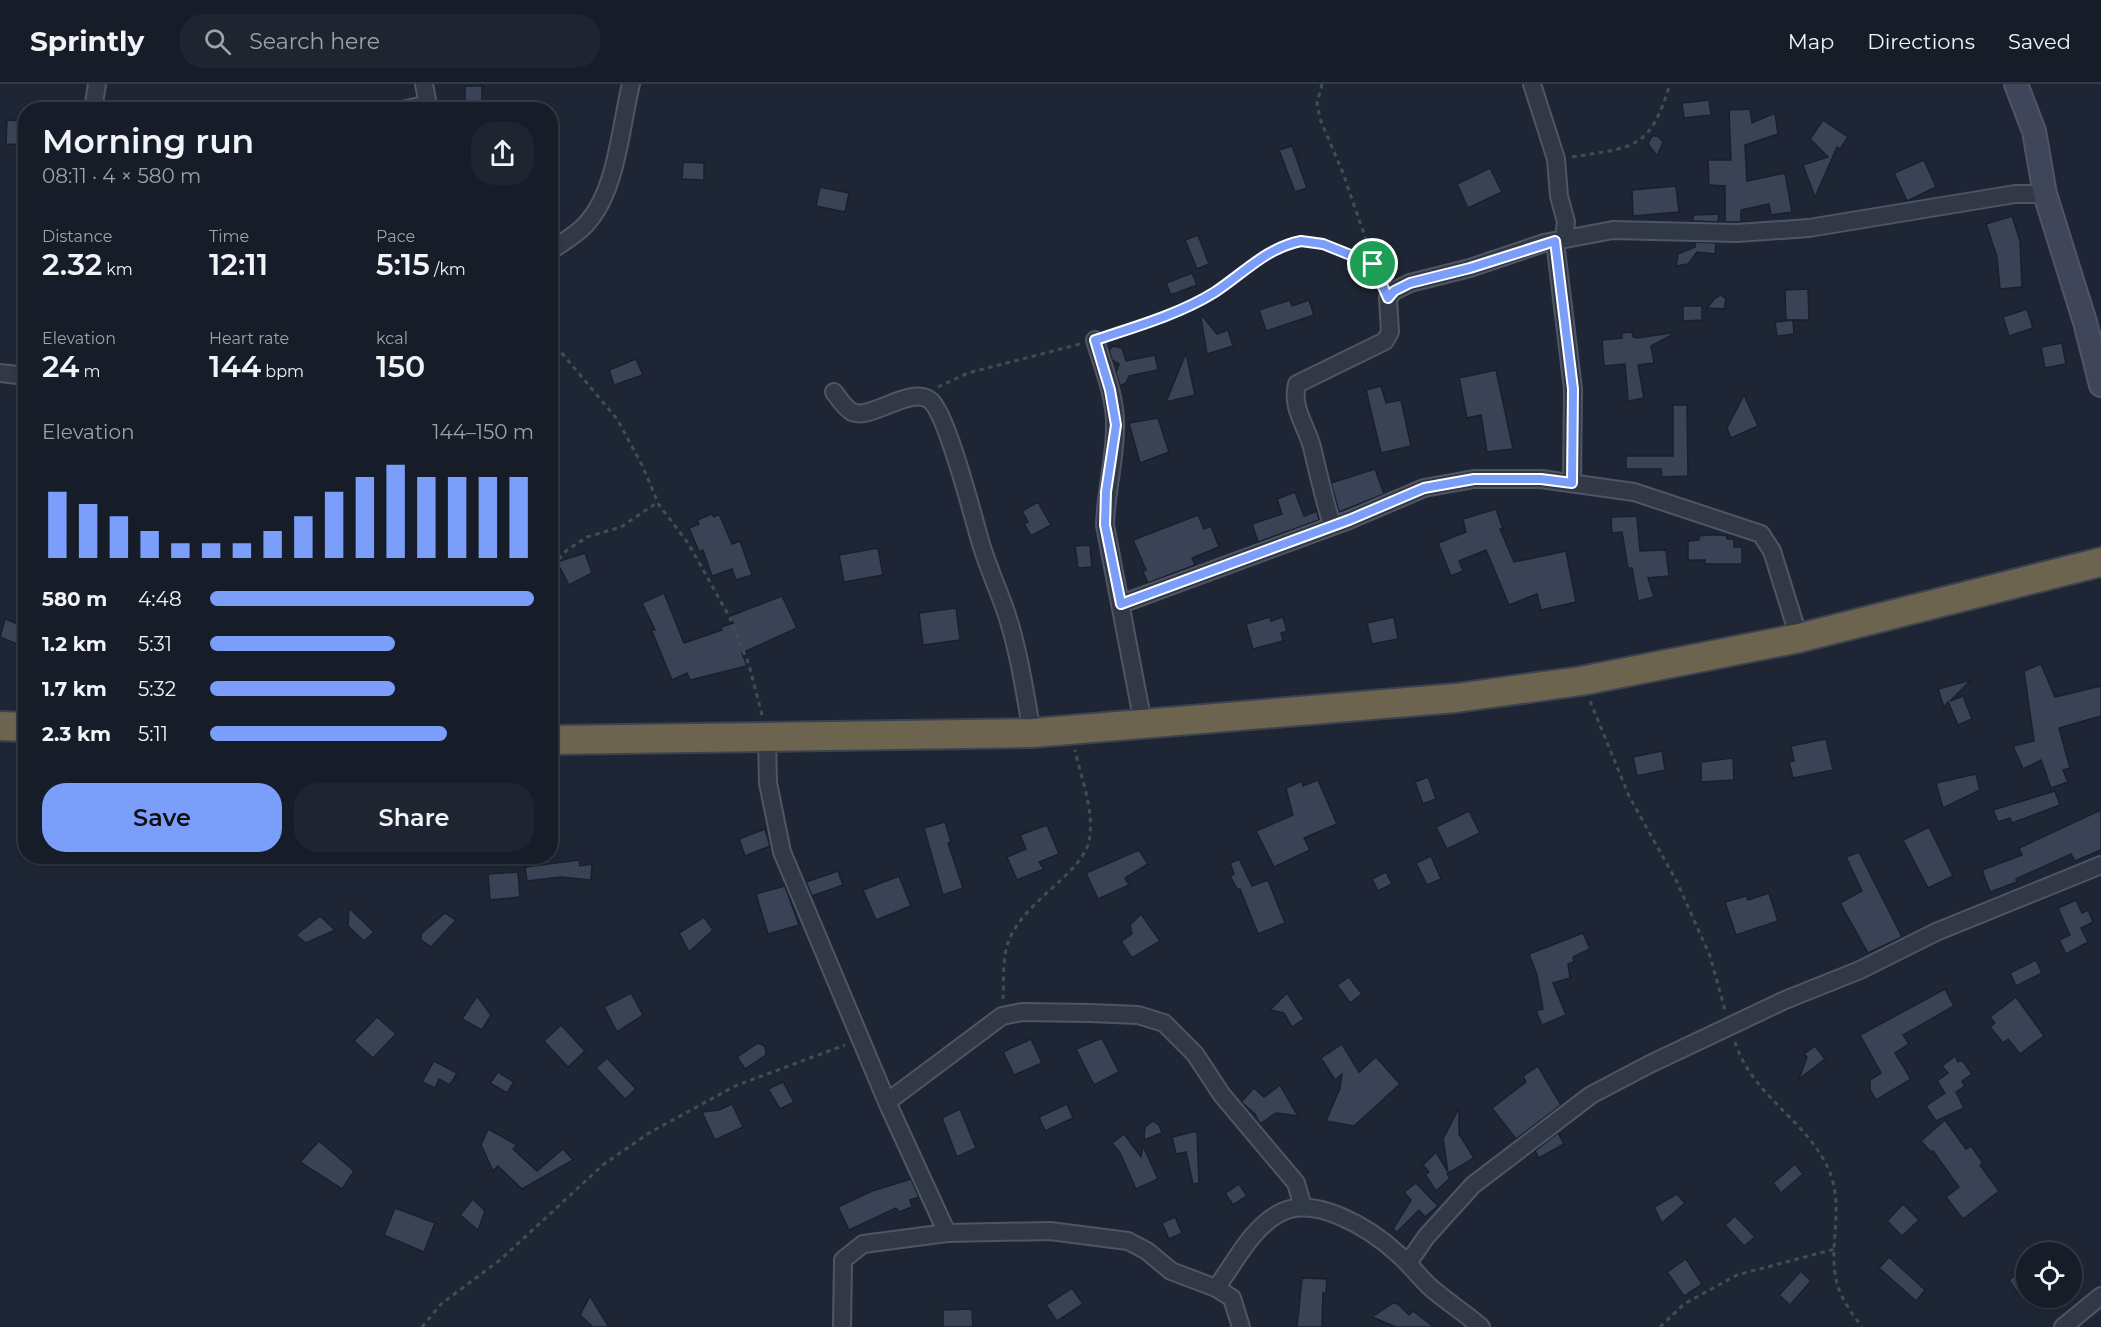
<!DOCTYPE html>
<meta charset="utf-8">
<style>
body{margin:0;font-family:Montserrat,sans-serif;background:#1f2530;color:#f1f3f6;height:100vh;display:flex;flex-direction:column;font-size:22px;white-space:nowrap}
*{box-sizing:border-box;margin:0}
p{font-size:20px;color:#9ea1a8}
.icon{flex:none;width:33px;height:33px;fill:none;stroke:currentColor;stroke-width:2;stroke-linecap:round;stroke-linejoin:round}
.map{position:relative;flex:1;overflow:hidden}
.sheet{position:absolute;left:18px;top:18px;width:540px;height:762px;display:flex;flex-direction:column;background:#161c28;border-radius:24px;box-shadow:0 2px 4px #0004,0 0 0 2px #353a45}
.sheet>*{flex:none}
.controls{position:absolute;left:2016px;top:1158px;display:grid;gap:12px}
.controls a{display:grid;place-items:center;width:66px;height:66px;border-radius:50%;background:#161c28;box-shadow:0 2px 4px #0004,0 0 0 2px #353a45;font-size:30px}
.pin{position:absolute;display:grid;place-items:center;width:51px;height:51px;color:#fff;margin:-26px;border:3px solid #fff;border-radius:50%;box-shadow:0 2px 6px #0007}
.round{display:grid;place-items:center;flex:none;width:63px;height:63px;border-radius:24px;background:#1f2530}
.summary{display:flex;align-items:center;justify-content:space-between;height:102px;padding:0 24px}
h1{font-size:33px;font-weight:600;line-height:45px}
.stats{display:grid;grid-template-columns:repeat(3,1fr);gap:9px;height:102px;padding:6px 24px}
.stats div{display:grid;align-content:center}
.stats b{font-size:30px;font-weight:600}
.stats small{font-size:16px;font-weight:400}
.stats p{font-size:16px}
.chart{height:168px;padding:12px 24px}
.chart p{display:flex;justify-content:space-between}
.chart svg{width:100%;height:108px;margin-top:6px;stroke:#7a9efa;stroke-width:6}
.action{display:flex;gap:12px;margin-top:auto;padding:12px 24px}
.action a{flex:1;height:69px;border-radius:24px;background:#7a9efa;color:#111;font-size:24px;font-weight:600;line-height:69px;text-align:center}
.action a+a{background:#1f2530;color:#f1f3f6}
ul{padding:0 24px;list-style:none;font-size:20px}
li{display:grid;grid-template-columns:96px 72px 1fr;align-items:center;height:45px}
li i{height:15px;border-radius:8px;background:#7a9efa}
header{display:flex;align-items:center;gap:36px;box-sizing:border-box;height:84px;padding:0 30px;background:#161c28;border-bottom:2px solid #353a45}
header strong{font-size:28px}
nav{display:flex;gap:33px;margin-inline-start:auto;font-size:21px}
.search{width:420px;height:54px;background:#1f2530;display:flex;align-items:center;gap:15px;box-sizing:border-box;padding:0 21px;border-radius:24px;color:#9ea1a8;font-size:22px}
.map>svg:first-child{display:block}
</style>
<header>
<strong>Sprintly</strong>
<div class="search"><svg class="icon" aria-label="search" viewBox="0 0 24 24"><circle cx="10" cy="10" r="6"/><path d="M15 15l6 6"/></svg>Search here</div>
<nav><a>Map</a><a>Directions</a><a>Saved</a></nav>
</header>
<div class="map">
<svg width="2101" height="1243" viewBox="0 0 2101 1243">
<rect width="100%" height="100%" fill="#1e2635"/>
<g fill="#3a4356" stroke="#191f2c" stroke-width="1.5">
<rect x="465" y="2" width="17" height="24"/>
<path d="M1709 16 1711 31 1684 34 1682 19Z"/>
<path d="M1750 25 1752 39 1775 29 1778 50 1745 61 1747 97 1785 89 1792 128 1771 131 1769 120 1741 126V138H1725V102L1709 101 1708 76H1731L1729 26Z"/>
<path d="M7 36 26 37V61L6 60Z"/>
<path d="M1823 36 1848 53 1840 65 1837 63 1815 113 1803 81 1828 73 1810 55Z"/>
<path d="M1652 52H1658L1663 58 1657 72 1648 60Z"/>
<path d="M1292 62 1307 104 1295 108 1279 66Z"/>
<path d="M1924 76 1936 103 1907 117 1894 89Z"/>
<path d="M683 78 704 79V96L682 95Z"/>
<path d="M1490 84 1502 108 1468 124 1457 100Z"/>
<path d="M1676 102 1679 128 1633 132 1632 106Z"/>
<path d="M820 103 849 109 845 128 816 122Z"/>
<path d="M1719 130 1718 138 1693 137V131Z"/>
<path d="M2012 132 2020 157 2022 203 2000 205 1997 173 1986 140Z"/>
<path d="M1198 151 1209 180 1197 185 1185 156Z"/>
<path d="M1695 158 1716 159 1715 170 1697 168 1688 180 1676 182 1678 170 1695 163Z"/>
<path d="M1192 189 1197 201 1171 211 1166 199Z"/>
<path d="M1808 205 1809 236H1786L1785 206Z"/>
<path d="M1721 211 1726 215 1724 225 1707 224 1715 214Z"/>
<path d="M1290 216 1292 222 1309 216 1314 231 1266 247 1259 226Z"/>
<path d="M1683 222H1702V236L1683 237Z"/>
<path d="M2027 225 2033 244 2009 252 2003 233Z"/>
<path d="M1200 229 1217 250 1228 246 1233 262 1207 270Z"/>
<path d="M1793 236 1794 250 1777 252 1775 238Z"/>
<path d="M1632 248 1633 253 1637 254 1671 249 1672 251 1651 262 1654 279 1638 281 1644 314 1628 317 1625 280 1604 282 1602 256 1622 254V249Z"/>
<path d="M2062 259 2066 280 2045 284 2041 263Z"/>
<path d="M1113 262 1122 264 1126 277 1155 271 1158 286 1129 292 1126 299 1120 302 1116 288 1119 280 1112 276 1109 266Z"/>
<path d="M1186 269 1195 311 1166 318Z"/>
<path d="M636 275 643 291 614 301 609 286Z"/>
<path d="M1496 286 1513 365 1487 368 1481 331 1467 334 1459 294Z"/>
<path d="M1381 302 1386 319 1401 316 1411 362 1381 369 1366 306Z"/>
<path d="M1744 311 1758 342 1731 354 1727 344Z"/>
<path d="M1673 321H1687L1688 392 1662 393 1661 385H1626V372H1673Z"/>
<path d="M1158 334 1169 368 1140 379 1129 339Z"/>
<path d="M1375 385 1384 410 1339 428 1331 399Z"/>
<path d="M1295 408 1304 432 1317 427 1319 436 1258 458 1252 440 1282 430 1277 415Z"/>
<path d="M1038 418 1051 441 1031 452 1024 440 1028 438 1022 427Z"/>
<path d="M1496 425 1503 445H1500L1514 478 1566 467 1576 518 1541 526 1537 510 1509 521 1486 466 1459 477 1463 487 1451 492 1438 459 1466 448 1463 435Z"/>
<path d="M712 430 714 433 719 430 732 460 740 457 752 491 736 496 732 485 712 492 703 466 699 468 689 444 699 440 697 436Z"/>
<path d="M1198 431 1204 445 1211 442 1219 463 1192 474 1195 481 1148 499 1143 488 1146 486 1133 456Z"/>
<path d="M1637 432 1640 467 1666 466 1669 492 1648 494 1654 513 1638 517 1632 484H1628L1622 448 1612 449 1611 433Z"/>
<path d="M1708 451H1721L1727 452V455H1734V463H1742V480H1705V476H1688V457L1699 456V452Z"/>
<path d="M1090 461 1092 483 1078 484 1075 462Z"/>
<path d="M878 464 883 491 844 498 839 471Z"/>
<path d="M585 469 592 489 569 501 557 478Z"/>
<path d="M664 509 684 559 722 546 721 543 733 539 730 532 782 512 797 544 742 569 747 582 690 596 687 589 672 596 651 545 655 546 642 519Z"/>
<path d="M956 524 960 556 923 561 919 529Z"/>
<path d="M1270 533 1271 537 1283 533 1287 547 1281 549 1283 557 1253 565 1246 540Z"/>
<path d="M1394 533 1398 555 1372 560 1367 539Z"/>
<path d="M5 535 26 543V564L0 553Z"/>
<path d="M2041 580 2055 613 2101 602V632L2059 644 2070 684 2063 686 2068 698 2051 704 2041 676 2023 685 2013 662 2034 657 2024 587Z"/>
<path d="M1971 596 1950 617 1963 612 1972 635 1958 641 1948 618 1944 623 1938 605Z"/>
<path d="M1826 655 1833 686 1793 694 1789 678 1794 677 1791 662Z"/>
<path d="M1662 667 1665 686 1637 692 1633 673Z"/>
<path d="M1733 674 1734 696 1701 698V678Z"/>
<path d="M1976 690 1980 706 1943 724 1936 699Z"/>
<path d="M1428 693 1436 715 1423 720 1415 698Z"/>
<path d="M1318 696 1337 740 1304 754 1310 766 1274 783 1256 747 1293 731 1286 704 1302 697 1303 702Z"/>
<path d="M2055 707 2060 721 2012 739 2010 734 1998 738 1993 726Z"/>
<path d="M2101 726V766L2075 777 2071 770 2016 795 2017 798 1990 808 1982 786 2022 771 2019 764Z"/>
<path d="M1469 727 1480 749 1447 765 1436 743Z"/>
<path d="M945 738 951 758 948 759 963 804 943 811 924 744Z"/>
<path d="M1047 741 1059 770 1039 778 1044 785 1017 796 1007 773 1026 765 1020 751Z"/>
<path d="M1929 743 1953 792 1928 804 1903 756Z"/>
<path d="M765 745 770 762 745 772 739 755Z"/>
<path d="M1139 766 1148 780 1125 794 1129 801 1098 815 1086 789Z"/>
<path d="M1859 768 1902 853 1868 869 1840 819 1862 807 1846 773Z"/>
<path d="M1431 772 1441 795 1427 801 1416 779Z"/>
<path d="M1239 775 1252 802 1268 796 1285 839 1258 850 1240 805 1238 806 1230 792 1234 790 1230 779Z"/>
<path d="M579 776 580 782 592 780 591 796 560 793 527 797 525 783Z"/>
<path d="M838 787 843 801 812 812 806 798Z"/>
<path d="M518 788 520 813 490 816 488 790Z"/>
<path d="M1386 788 1392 800 1378 807 1372 795Z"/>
<path d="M899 792 911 822 876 836 863 806Z"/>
<path d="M785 802 799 841 768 850 756 810Z"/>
<path d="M1769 809 1778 837 1736 851 1725 818 1746 812 1748 816Z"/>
<path d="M2076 816 2082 829 2088 826 2093 838 2081 844 2088 858 2066 870 2059 856 2070 851 2058 824Z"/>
<path d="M349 824 374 848 364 857 348 842Z"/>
<path d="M445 829 456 836 431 863 421 856V850Z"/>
<path d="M1141 830 1160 857 1132 874 1121 857 1132 850 1130 841Z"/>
<path d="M320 832 335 846 306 859 296 851Z"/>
<path d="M704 833 713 846 689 868 679 849Z"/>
<path d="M1583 849 1590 865 1573 873 1574 878 1568 880 1570 894 1553 899 1566 931 1542 941 1536 927 1543 925 1537 891 1529 870Z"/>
<path d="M2036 876 2042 889 2016 902 2010 889Z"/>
<path d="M1349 893 1362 910 1350 919 1337 901Z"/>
<path d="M1945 905 1954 922 1903 951 1909 960 1895 969 1911 995 1876 1016 1870 1006V996L1881 989 1860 951Z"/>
<path d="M631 909 643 931 617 948 604 923Z"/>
<path d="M1287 909 1304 935 1292 943 1284 929 1270 926Z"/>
<path d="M477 912 491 931 482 946 462 935Z"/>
<path d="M2016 913 2044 952 2020 970 2008 955 2003 959 1990 943 1995 939 1990 933Z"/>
<path d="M377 933 396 950 373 974 354 957Z"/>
<path d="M561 941 585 967 568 983 544 957Z"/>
<path d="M1102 954 1119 988 1094 1001 1076 965Z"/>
<path d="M1031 955 1042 979 1014 991 1003 968Z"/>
<path d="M758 959 765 962 766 971 745 985 737 973Z"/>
<path d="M1342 960 1359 988 1376 973 1400 1000 1354 1042 1326 1037 1340 1004 1342 990 1335 996 1321 974Z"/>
<path d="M1815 962 1825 975 1799 995 1807 973 1804 970Z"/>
<path d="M1955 972 1958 978 1962 976 1972 990 1962 997 1965 1002 1956 1008 1964 1024 1936 1037 1926 1022 1945 1009 1937 997 1948 989 1942 982Z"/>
<path d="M607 974 636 1005 625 1015 596 984Z"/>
<path d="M434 977 457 989 450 1001 439 995 435 1004 422 998Z"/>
<path d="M1538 982 1561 1021 1516 1055 1492 1024 1526 998 1523 992Z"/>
<path d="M498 988 514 998 507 1009 490 999Z"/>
<path d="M783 998 794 1018 780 1025 768 1005Z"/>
<path d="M1280 1001 1298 1032 1276 1029 1260 1040 1255 1030 1241 1018 1254 1004 1264 1013Z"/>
<path d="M732 1020 743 1043 715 1056 702 1028 719 1026Z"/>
<path d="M1067 1020 1073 1034 1045 1047 1039 1033Z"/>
<path d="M1459 1024V1050L1474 1074 1447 1090 1450 1094 1436 1107 1425 1090 1429 1088 1423 1081 1436 1068 1448 1088 1443 1055Z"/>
<path d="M960 1025 976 1064 957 1073 942 1034Z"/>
<path d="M1945 1036 1966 1065 1971 1062 1983 1079 1980 1081 1999 1107 1963 1135 1946 1113 1959 1103 1933 1067 1931 1068 1921 1057Z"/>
<path d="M1153 1037 1159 1041 1162 1049 1144 1056 1145 1043Z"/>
<path d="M488 1045 517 1061 513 1065 537 1087 563 1065 573 1076 522 1105 498 1082 493 1087 481 1061Z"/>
<path d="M1197 1047 1199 1099 1193 1100 1186 1068 1176 1070 1172 1053Z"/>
<path d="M1558 1049 1564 1060 1539 1074 1535 1067Z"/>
<path d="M1124 1050 1141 1073 1143 1062 1158 1095 1136 1105 1120 1069 1112 1059Z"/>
<path d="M319 1057 354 1087 342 1105 300 1078Z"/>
<path d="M1795 1080 1803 1090 1781 1109 1773 1099Z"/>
<path d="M911 1095 919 1113 910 1116 912 1123 899 1128 896 1124 849 1146 838 1123 872 1107Z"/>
<path d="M1416 1099 1438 1122 1425 1133 1419 1126 1397 1148 1393 1145 1411 1116 1404 1108Z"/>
<path d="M1239 1100 1247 1112 1233 1121 1225 1109Z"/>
<path d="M1677 1110 1685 1119 1662 1139 1654 1123Z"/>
<path d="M473 1115 485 1127 478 1146 460 1131Z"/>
<path d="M1903 1120 1919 1136 1902 1152 1887 1137Z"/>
<path d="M395 1124 435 1139 424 1168 384 1151Z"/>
<path d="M1735 1132 1755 1153 1744 1162 1725 1141Z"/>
<path d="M1175 1133 1182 1149 1169 1155 1162 1139Z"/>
<path d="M1889 1173 1925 1206 1916 1217 1879 1184Z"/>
<path d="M1686 1175 1702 1200 1684 1212 1667 1188Z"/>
<path d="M2026 1183V1202L2017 1208 2009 1196Z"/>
<path d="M1801 1187 1811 1197 1790 1221 1779 1211Z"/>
<path d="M1302 1194 1327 1195 1326 1209H1323L1322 1243H1297Z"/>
<path d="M1072 1204 1083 1220 1057 1237 1046 1221Z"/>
<path d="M590 1212 599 1227 609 1243H593L580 1231Z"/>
<path d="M1393 1219 1398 1220 1409 1231 1413 1227 1434 1243H1396L1372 1233Z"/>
<path d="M972 1225 973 1243H943V1226Z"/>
</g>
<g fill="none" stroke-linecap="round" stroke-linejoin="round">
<defs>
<g id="street">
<path d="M424 0 429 26"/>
<path d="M1532 0 1556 75 1559 112 1566 138 1564 155"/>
<path d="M93 26 97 0"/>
<path d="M403 26 428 20"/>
<path d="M1555 157 1573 305 1572 399"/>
<path d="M550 167C561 160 572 153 581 145 617 113 620 44 631 0"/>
<path d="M1095 256C1103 283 1116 314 1115 343 1115 376 1106 407 1105 441L1143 639"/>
<path d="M0 289 26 292"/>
<path d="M834 308C839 315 845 324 852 328 871 337 912 300 931 317 948 333 973 433 981 460 988 483 998 505 1006 528 1019 567 1025 609 1032 649"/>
<path d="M1332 441C1324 415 1318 389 1312 363 1306 341 1291 324 1297 300L1385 257 1390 248 1388 214 1394 207 1410 199 1470 184 1544 159 1613 146 1737 149 1809 144 2015 110H2045"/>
<path d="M1121 520 1349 436 1424 404 1474 395H1541L1634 408 1761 450 1772 467 1799 554"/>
<path d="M767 654 768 699 782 768 887 1018 947 1149"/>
<path d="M887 1018 1002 932 1022 928 1090 929 1138 931 1164 939 1195 970 1222 1011 1296 1099 1303 1123"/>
<path d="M1408 1179 1426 1153 1473 1101 1591 1011 1650 980 1785 916 1860 886 1936 848 2101 781"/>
<path d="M1216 1204C1234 1180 1251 1145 1278 1130 1314 1109 1371 1145 1398 1170 1410 1180 1419 1193 1430 1203 1446 1217 1465 1229 1481 1243"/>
<path d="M842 1243 843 1176 863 1160 947 1149 1050 1147 1128 1157 1147 1167 1171 1187 1216 1204 1232 1214 1241 1243"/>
<path d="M2063 1243 2101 1212"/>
</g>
<path id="secondary" d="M2016 0 2034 47 2045 110 2085 238 2101 301"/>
<g id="highway">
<path d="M0 642 26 643"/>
<path d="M550 656 1032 649 1456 614 1581 597 1799 554 2101 478"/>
</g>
</defs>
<use href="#street" stroke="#4f5564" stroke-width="20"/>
<use href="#secondary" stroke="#4f5564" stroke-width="26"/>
<use href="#highway" stroke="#3c4250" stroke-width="32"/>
<g stroke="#3d4f54" stroke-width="3" stroke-dasharray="4.5 4.5" stroke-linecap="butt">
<path d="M1322 0 1317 19 1320 35 1343 89 1381 199"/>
<path d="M1572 73C1636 63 1650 65 1670 0"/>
<path d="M1109 251C1144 241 1180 227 1212 209 1242 193 1263 162 1299 157 1323 154 1351 171 1373 180"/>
<path d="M550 255 617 335 642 381 659 421 688 459 730 534 749 581 762 631"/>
<path d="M938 303 968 289 1080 260"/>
<path d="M550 501 559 475 567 466 587 453 621 443 658 418"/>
<path d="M1590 617 1629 712 1677 798 1710 872 1725 926"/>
<path d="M1003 915C1004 897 1002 873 1009 856 1025 816 1081 791 1089 757 1095 728 1081 694 1075 666"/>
<path d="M1735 958C1751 1009 1801 1033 1825 1078 1847 1118 1828 1156 1836 1195 1839 1212 1852 1230 1862 1243"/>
<path d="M422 1243 441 1220 500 1176 604 1080 649 1049 735 1002 845 961"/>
<path d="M1660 1243 1684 1220 1737 1191 1835 1165"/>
</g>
<use href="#street" stroke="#313846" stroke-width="16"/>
<use href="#secondary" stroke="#3f4659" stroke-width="22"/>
<use href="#highway" stroke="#6c644e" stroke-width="28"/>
</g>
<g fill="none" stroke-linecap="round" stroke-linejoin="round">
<defs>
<path id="route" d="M1301 157 1323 160 1373 180 1388 214 1394 207 1410 199 1470 184 1555 157 1573 305 1572 399 1541 395H1474L1424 404 1349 436 1121 520 1105 441 1106 408 1116 341 1110 306 1095 256C1135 243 1180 230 1215 208 1244 189 1266 164 1301 157Z"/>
</defs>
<use href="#route" stroke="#fff" stroke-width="12"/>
<use href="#route" stroke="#7a9efa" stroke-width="8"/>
</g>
</svg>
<div class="controls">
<a><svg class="icon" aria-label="locate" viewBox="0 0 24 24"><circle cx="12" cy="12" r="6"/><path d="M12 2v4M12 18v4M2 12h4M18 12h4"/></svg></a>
</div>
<div class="pin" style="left:1373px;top:180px;background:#1e9e55"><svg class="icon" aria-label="arrive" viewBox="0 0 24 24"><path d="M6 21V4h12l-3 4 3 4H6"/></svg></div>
<section class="sheet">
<div class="summary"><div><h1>Morning run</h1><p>08:11 · 4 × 580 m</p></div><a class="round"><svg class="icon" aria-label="share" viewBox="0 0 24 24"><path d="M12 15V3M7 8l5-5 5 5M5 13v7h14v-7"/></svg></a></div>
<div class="stats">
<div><p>Distance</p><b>2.32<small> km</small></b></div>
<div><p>Time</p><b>12:11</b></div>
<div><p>Pace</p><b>5:15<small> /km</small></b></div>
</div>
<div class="stats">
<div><p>Elevation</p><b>24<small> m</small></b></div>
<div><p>Heart rate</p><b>144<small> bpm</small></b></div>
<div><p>kcal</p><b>150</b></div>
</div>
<div class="chart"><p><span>Elevation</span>144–150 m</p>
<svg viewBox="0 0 160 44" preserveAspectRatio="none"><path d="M5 44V17M15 44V22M25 44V27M35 44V33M45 44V38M55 44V38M65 44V38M75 44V33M85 44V27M95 44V17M105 44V11M115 44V6M125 44V11M135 44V11M145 44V11M155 44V11"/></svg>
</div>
<ul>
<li><b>580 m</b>4:48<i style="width:100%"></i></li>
<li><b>1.2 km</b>5:31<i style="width:57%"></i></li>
<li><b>1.7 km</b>5:32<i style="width:57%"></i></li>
<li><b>2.3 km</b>5:11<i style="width:73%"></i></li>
</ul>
<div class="action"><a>Save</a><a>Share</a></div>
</section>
</div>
